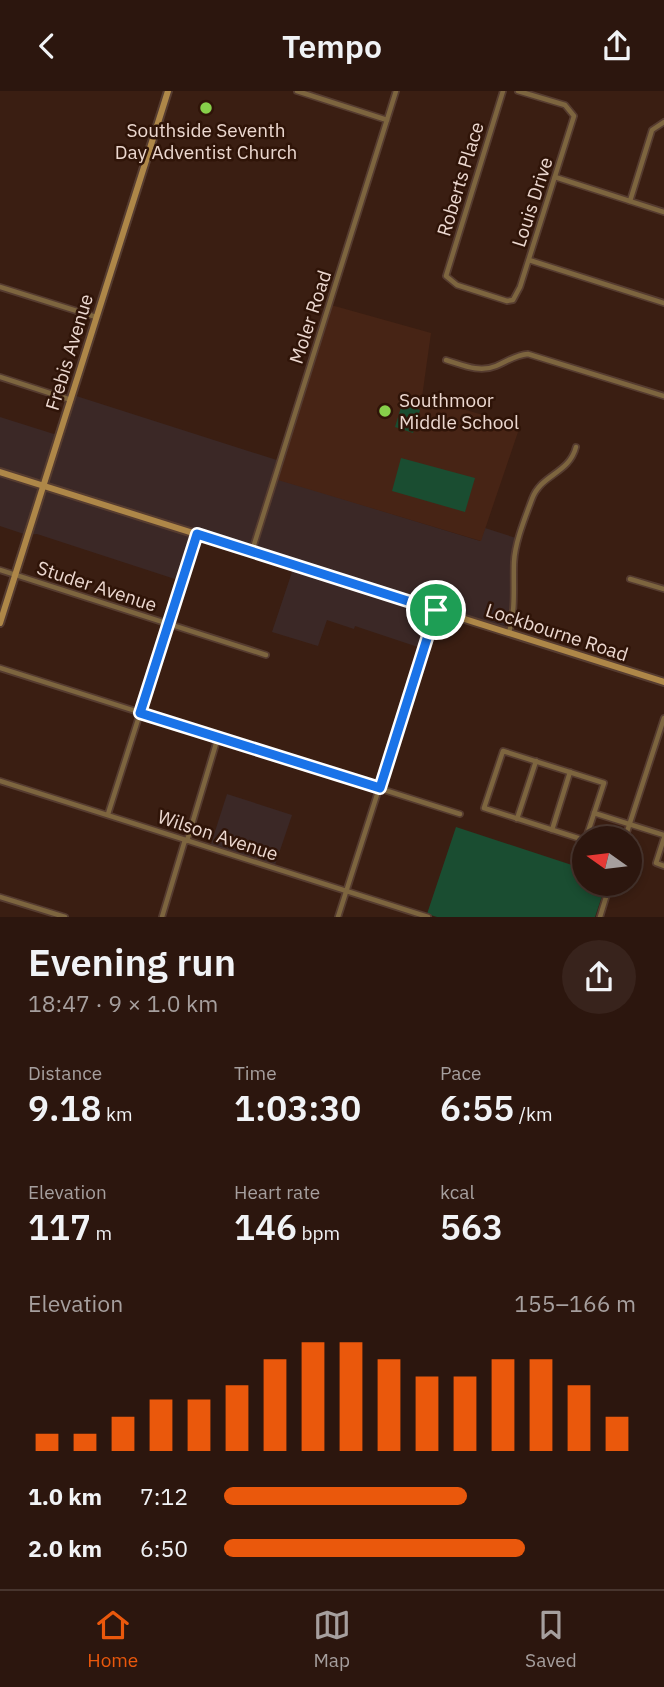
<!DOCTYPE html>
<meta charset="utf-8">
<style>
body{margin:0;font-family:"IBM Plex Sans",sans-serif;background:#38231c;color:#f1f3f6;height:100vh;display:flex;flex-direction:column;font-size:26px;white-space:nowrap}
*{box-sizing:border-box;margin:0}
p{font-size:23px;color:#a69f9e}
.icon{flex:none;width:38px;height:38px;fill:none;stroke:currentColor;stroke-width:2;stroke-linecap:round;stroke-linejoin:round}
.map{position:relative;height:826px;overflow:hidden}
.drawer{display:flex;flex-direction:column;background:#2c160e;flex:1}
.drawer>*{flex:none}
.needle{width:46px;rotate:284deg}
.controls{position:absolute;left:572px;top:735px;display:grid;gap:14px}
.controls a{display:grid;place-items:center;width:70px;height:70px;border-radius:50%;background:#2c160e;box-shadow:0 4px 10px #0003,0 0 0 2px #48352e;font-size:35px}
.pin{position:absolute;display:grid;place-items:center;width:60px;height:60px;color:#fff;margin:-30px;border:4px solid #fff;border-radius:50%;box-shadow:0 2px 7px #0007}
.round{display:grid;place-items:center;flex:none;width:74px;height:74px;border-radius:37px;background:#38231c}
.summary{display:flex;align-items:center;justify-content:space-between;height:119px;padding:0 28px}
h1{font-size:38px;font-weight:600;line-height:52px}
.figures{display:grid;grid-template-columns:repeat(3,1fr);gap:10px;height:119px;padding:7px 28px}
.figures div{display:grid;align-content:center}
.figures b{font-size:35px;font-weight:600}
.figures small{font-size:19px;font-weight:400}
.figures p{font-size:19px}
.chart{height:196px;padding:14px 28px}
.chart p{display:flex;justify-content:space-between}
.chart svg{width:100%;height:126px;margin-top:7px;stroke:#ea580c;stroke-width:6}
ul{padding:0 28px;list-style:none;font-size:23px}
li{display:grid;grid-template-columns:112px 84px 1fr;align-items:center;height:52px}
li i{height:18px;border-radius:9px;background:#ea580c}
header{display:flex;justify-content:space-between;align-items:center;height:91px;padding:0 28px;background:#2c160e;font-size:32px;font-weight:600}
.dock{display:flex;justify-content:space-around;align-items:center;height:98px;border-top:2px solid #48352e;background:#2c160e;font-size:19px;color:#a69f9e}
.dock a{display:grid;justify-items:center;gap:4px}
.dock .active{color:#ea580c}
.map>svg:first-child{display:block}
</style>
<header><svg class="icon" aria-label="back" viewBox="0 0 24 24"><path d="M15 5l-7 7 7 7"/></svg>Tempo<svg class="icon" aria-label="share" viewBox="0 0 24 24"><path d="M12 15V3M7 8l5-5 5 5M5 13v7h14v-7"/></svg></header>
<div class="map">
<svg width="664" height="826" viewBox="0 0 664 826">
<rect width="100%" height="100%" fill="#3a1e12"/>
<g fill="#3b2826">
<path d="M70 303 283 371 278 388 480 450 485 437 519 448 514 469 515 520 508 542 437 520 424 558 355 535 354 538 327 529 318 555 272 541 294 475 197 443 181 490 37 443 27 444 0 435V326L57 344Z"/>
<path d="M227 703 292 724 274 777 210 756Z"/>
</g>
<path fill="#472415" d="M331 214 431 242 422 306 520 335 481 450 278 389Z"/>
<g fill="#1a4d31">
<path d="M402 313 420 319 413 342 395 336Z"/>
<path d="M401 367 475 387 465 421 392 400Z"/>
<path d="M456 736 584 778V793H606L595 826H437L427 823Z"/>
</g>
<g fill="none" stroke-linecap="round" stroke-linejoin="round">
<defs>
<g id="street">
<path d="M297 0 387 29"/>
<path d="M503 0 446 185 457 194 507 210 513 209 520 196 574 25 565 14 518 0"/>
<path d="M555 86 664 121"/>
<path d="M630 110 652 39 664 31"/>
<path d="M529 169 664 212"/>
<path d="M0 196 96 226"/>
<path d="M446 269C463 274 479 282 496 275 508 270 515 264 528 263L664 305"/>
<path d="M0 286 71 309"/>
<path d="M252 460 396 0"/>
<path d="M0 479 266 564"/>
<path d="M630 488 664 498"/>
<path d="M509 542C516 517 513 496 514 471 515 451 525 427 532 408 541 383 569 383 576 356"/>
<path d="M0 577 460 723"/>
<path d="M0 690 428 826"/>
<path d="M594 722 664 744"/>
<path d="M108 723 197 443"/>
<path d="M517 728 536 670"/>
<path d="M552 739 570 681"/>
<path d="M625 747 664 627"/>
<path d="M664 747 656 772 664 775"/>
<path d="M584 749 484 717 503 660 604 692 586 747"/>
<path d="M187 750 218 646"/>
<path d="M0 806 65 826"/>
<path d="M162 826 185 749"/>
<path d="M338 826 436 519"/>
<path d="M600 826 610 793"/>
</g>
<g id="secondary">
<path d="M0 381 664 591"/>
<path d="M0 532 168 0"/>
</g>
</defs>
<use href="#street" stroke="#563c30" stroke-width="8"/>
<use href="#secondary" stroke="#563c30" stroke-width="10"/>
<use href="#street" stroke="#7d653f" stroke-width="4.5"/>
<use href="#secondary" stroke="#ae8748" stroke-width="6"/>
</g>
<g fill="none" stroke-linecap="round" stroke-linejoin="round">
<defs>
<path id="route" d="M197 443 436 519 380 697 140 622Z"/>
</defs>
<use href="#route" stroke="#fff" stroke-width="14"/>
<use href="#route" stroke="#1a73e8" stroke-width="9"/>
</g>
<g fill="#87cf4a" stroke="#2f1408" stroke-width="2.5">
<circle cx="206" cy="17" r="7"/>
<circle cx="385" cy="320" r="7"/>
</g>
<g text-anchor="middle" dominant-baseline="central" stroke-width="5" stroke-linejoin="round" paint-order="stroke">
<g font-size="19" fill="#ecd8d0" stroke="#2f1408">
<text x="206" y="39">Southside Seventh<tspan x="206" dy="22">Day Adventist Church</tspan></text>
<text x="399" y="309" text-anchor="start">Southmoor<tspan x="399" dy="22">Middle School</tspan></text>
</g>
<g font-size="19" fill="#ecd8d0" stroke="#2f1408">
<text transform="translate(460 88) rotate(-73)">Roberts Place</text>
<text transform="translate(532 111) rotate(-72)">Louis Drive</text>
<text transform="translate(310 226) rotate(-72)">Moler Road</text>
<text transform="translate(69 261) rotate(-73)">Frebis Avenue</text>
<text transform="translate(97 495) rotate(18)">Studer Avenue</text>
<text transform="translate(557 541) rotate(18)">Lockbourne Road</text>
<text transform="translate(218 744) rotate(18)">Wilson Avenue</text>
</g>
</g>
</svg>
<div class="controls">
<a><svg class="needle" viewBox="-14 -14 28 28"><path d="M0-13l5 13h-10z" fill="#e53935"/><path d="M0 13l5-13h-10z" fill="#a69f9e"/></svg></a>
</div>
<div class="pin" style="left:436px;top:519px;background:#1e9e55"><svg class="icon" aria-label="arrive" viewBox="0 0 24 24"><path d="M6 21V4h12l-3 4 3 4H6"/></svg></div>
</div>
<section class="drawer">
<div class="summary"><div><h1>Evening run</h1><p>18:47 · 9 × 1.0 km</p></div><a class="round"><svg class="icon" aria-label="share" viewBox="0 0 24 24"><path d="M12 15V3M7 8l5-5 5 5M5 13v7h14v-7"/></svg></a></div>
<div class="figures">
<div><p>Distance</p><b>9.18<small> km</small></b></div>
<div><p>Time</p><b>1:03:30</b></div>
<div><p>Pace</p><b>6:55<small> /km</small></b></div>
</div>
<div class="figures">
<div><p>Elevation</p><b>117<small> m</small></b></div>
<div><p>Heart rate</p><b>146<small> bpm</small></b></div>
<div><p>kcal</p><b>563</b></div>
</div>
<div class="chart"><p><span>Elevation</span>155–166 m</p>
<svg viewBox="0 0 160 44" preserveAspectRatio="none"><path d="M5 44V38M15 44V38M25 44V32M35 44V26M45 44V26M55 44V21M65 44V12M75 44V6M85 44V6M95 44V12M105 44V18M115 44V18M125 44V12M135 44V12M145 44V21M155 44V32"/></svg>
</div>
<ul>
<li><b>1.0 km</b>7:12<i style="width:59%"></i></li>
<li><b>2.0 km</b>6:50<i style="width:73%"></i></li>
</ul>
</section>
<nav class="dock">
<a class="active"><svg class="icon" aria-label="home" viewBox="0 0 24 24"><path d="M3 11l9-7 9 7M6 9v11h12V9"/></svg>Home</a>
<a><svg class="icon" aria-label="map" viewBox="0 0 24 24"><path d="M3 6l6-2 6 2 6-2v14l-6 2-6-2-6 2zM9 4v14M15 6v14"/></svg>Map</a>
<a><svg class="icon" aria-label="saved" viewBox="0 0 24 24"><path d="M7 4h10v16l-5-4-5 4z"/></svg>Saved</a>
</nav>
